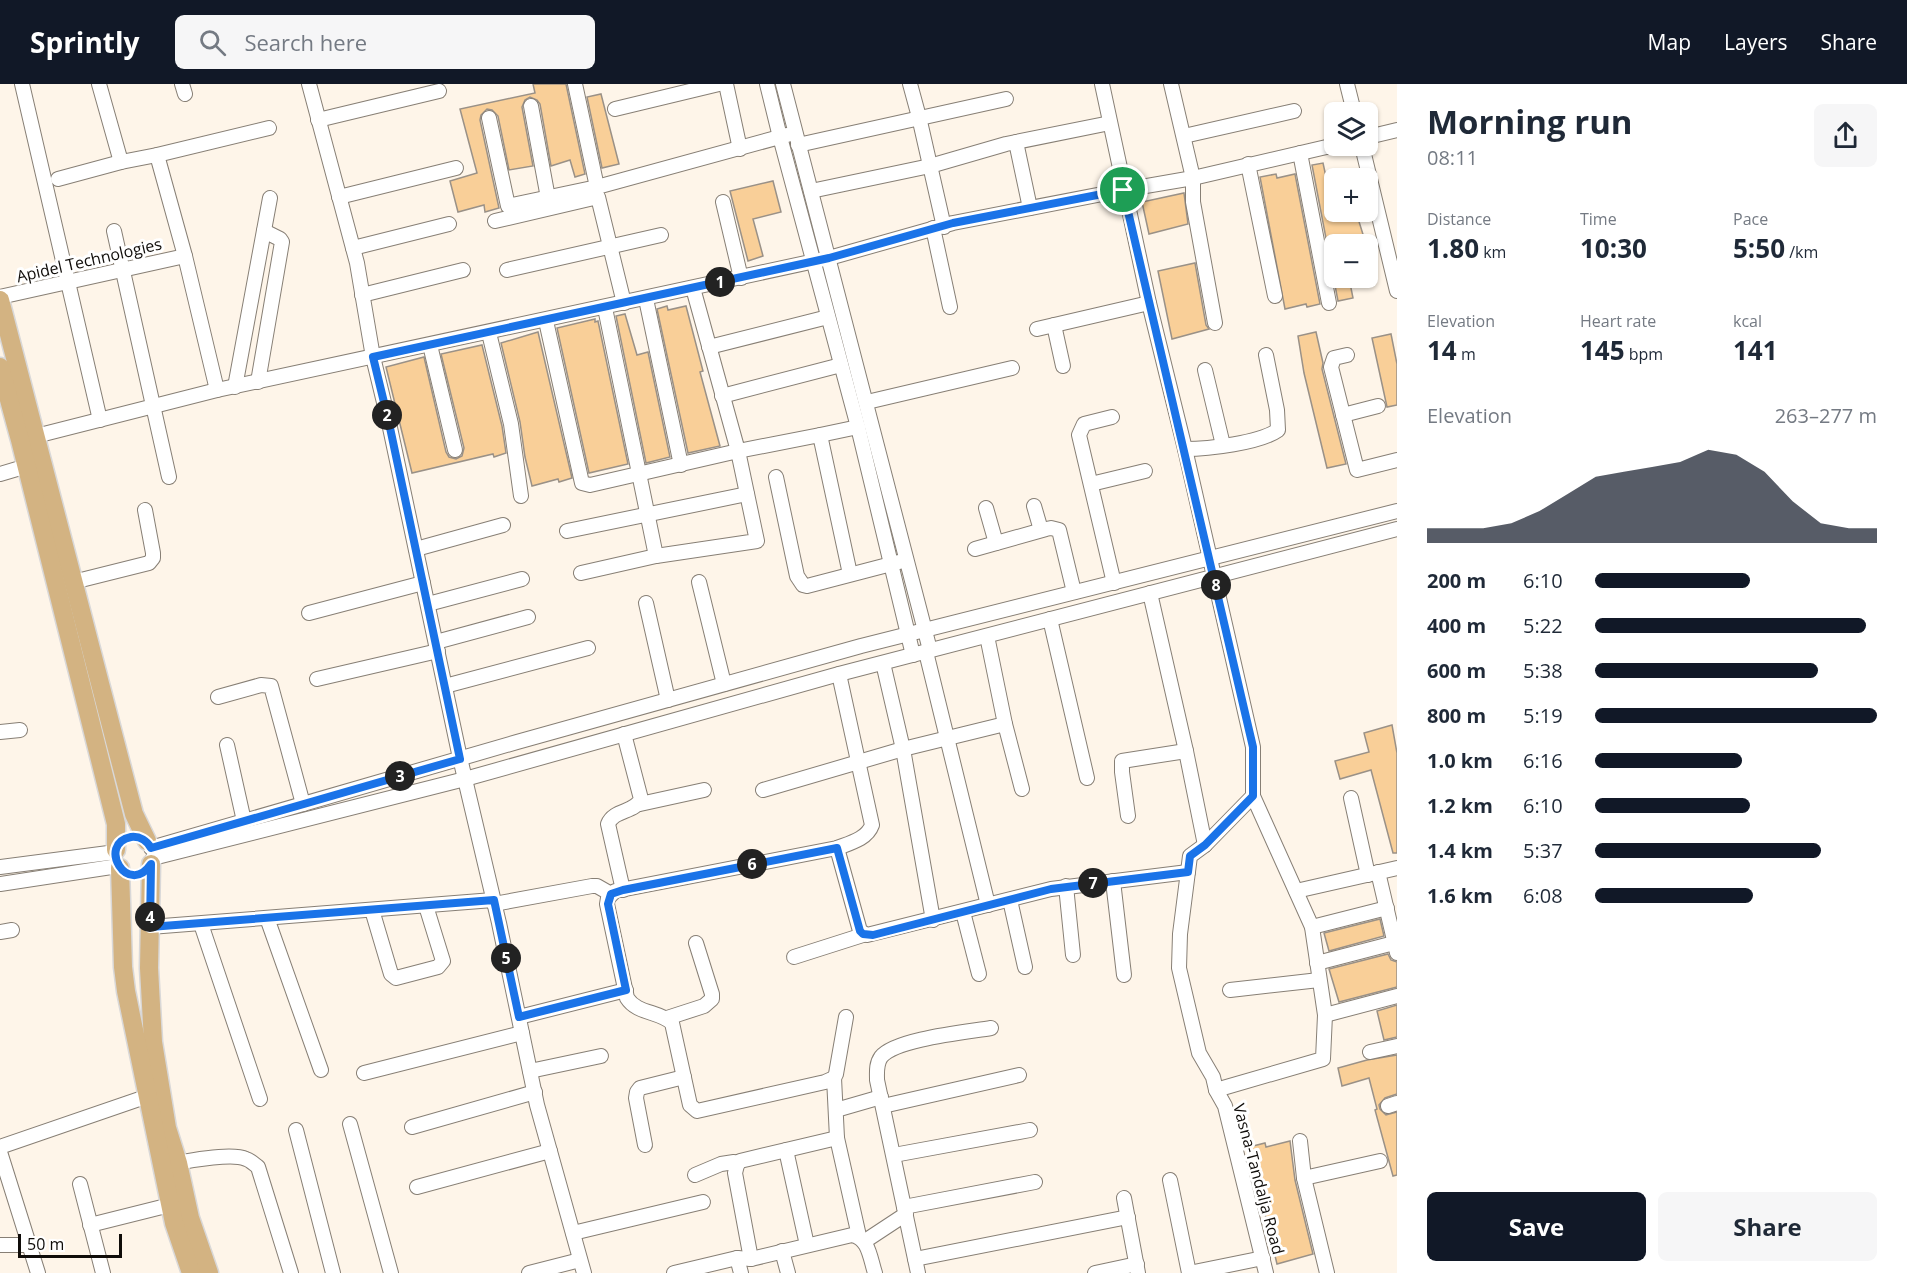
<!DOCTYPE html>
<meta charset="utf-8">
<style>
body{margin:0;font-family:"Open Sans",sans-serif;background:#f6f6f7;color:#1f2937;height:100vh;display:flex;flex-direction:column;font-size:22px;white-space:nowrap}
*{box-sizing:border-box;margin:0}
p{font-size:20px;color:#747a83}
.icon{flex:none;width:33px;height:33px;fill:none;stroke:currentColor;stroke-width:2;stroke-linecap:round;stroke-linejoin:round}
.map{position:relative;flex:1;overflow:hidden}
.panel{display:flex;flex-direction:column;background:#fff;width:510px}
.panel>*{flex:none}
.fabs{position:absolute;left:1324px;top:18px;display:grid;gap:12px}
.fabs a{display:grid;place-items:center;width:54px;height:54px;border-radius:9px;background:#fff;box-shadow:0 2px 4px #0004;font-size:30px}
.scale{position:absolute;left:18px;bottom:15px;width:104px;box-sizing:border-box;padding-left:6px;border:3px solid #0f0c09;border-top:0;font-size:16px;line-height:21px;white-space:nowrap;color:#0f0c09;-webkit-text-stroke:4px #fff;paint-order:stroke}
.pin{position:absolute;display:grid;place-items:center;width:51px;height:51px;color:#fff;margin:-26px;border:3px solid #fff;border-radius:50%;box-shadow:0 2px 6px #0007}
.km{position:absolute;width:30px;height:30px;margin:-15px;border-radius:50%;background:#222;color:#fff;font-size:16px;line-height:30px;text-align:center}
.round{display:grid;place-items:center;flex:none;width:63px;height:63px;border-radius:9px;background:#f6f6f7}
.headline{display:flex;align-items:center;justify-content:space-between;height:102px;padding:0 30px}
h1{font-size:33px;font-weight:700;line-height:45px}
.figures{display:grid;grid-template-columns:repeat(3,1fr);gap:9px;height:102px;padding:6px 30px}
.figures div{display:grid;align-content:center}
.figures b{font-size:26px;font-weight:700}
.figures small{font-size:16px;font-weight:400}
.figures p{font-size:16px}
.chart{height:168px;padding:12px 30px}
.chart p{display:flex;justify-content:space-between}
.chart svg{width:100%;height:108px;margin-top:6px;fill:#111827;opacity:.7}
.action{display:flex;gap:12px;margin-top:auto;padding:12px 30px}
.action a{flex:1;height:69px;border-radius:9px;background:#111827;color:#fff;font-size:24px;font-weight:700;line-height:69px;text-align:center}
.action a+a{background:#f6f6f7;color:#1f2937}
ul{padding:0 30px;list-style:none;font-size:20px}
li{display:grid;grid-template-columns:96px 72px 1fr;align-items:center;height:45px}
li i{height:15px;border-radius:8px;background:#111827}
header{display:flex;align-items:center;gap:36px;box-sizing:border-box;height:84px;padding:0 30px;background:#111827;color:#fff}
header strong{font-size:28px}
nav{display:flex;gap:33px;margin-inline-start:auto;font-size:21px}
.search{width:420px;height:54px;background:#f6f6f7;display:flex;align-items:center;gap:15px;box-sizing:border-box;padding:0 21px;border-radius:9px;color:#747a83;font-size:22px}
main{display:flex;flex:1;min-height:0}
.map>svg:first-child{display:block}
</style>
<header>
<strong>Sprintly</strong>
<div class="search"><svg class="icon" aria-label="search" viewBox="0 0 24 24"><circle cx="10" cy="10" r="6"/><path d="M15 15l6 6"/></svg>Search here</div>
<nav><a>Map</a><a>Layers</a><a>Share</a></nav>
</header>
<main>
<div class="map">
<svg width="1397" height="1189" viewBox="0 0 1397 1189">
<rect width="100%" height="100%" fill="#fef5e9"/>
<g fill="#f9cf98" stroke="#9a9187" stroke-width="1.5">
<path d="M533 0H566L585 90 575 93 570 76 551 82 540 20 537 16 530 13 525 16 522 23 533 82 509 86 498 32 492 26 487 25 481 31 480 36 499 124 485 128 484 121 458 128 450 97 477 89 460 25 535 9Z"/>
<path d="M601 10 619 80 602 84 587 13Z"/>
<path d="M1323 79 1331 116H1335V128H1356L1366 160H1335V194H1349L1353 214 1338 217 1312 81Z"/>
<path d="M1276 90 1277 94 1295 90 1320 220 1307 223 1306 220 1285 225 1260 93Z"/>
<path d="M773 97 781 128 753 135 763 172 748 177 730 107Z"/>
<path d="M1184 109 1188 140 1149 150 1142 118Z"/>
<path d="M1195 179 1206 241 1209 245 1172 255 1158 187Z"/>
<path d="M667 222 668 226 686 222 703 287 700 288 720 362 688 369 657 225Z"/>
<path d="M625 230 637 271 648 268 670 373 646 379 616 232Z"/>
<path d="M595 235V238L598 237 628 380 589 389 557 244Z"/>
<path d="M538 248 572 394 559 398 558 395 532 402 525 373 520 338 501 259Z"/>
<path d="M1316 248 1323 279 1322 285 1346 380 1327 384 1304 289 1298 252Z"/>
<path d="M1391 250 1397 280V321L1387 323 1372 254Z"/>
<path d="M482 261 502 342 506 369 494 373 493 370 412 389 386 283 424 273 446 368 449 373 456 375 462 372 464 364 441 270Z"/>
<path d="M1392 641 1397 669V769H1393L1371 686 1340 695 1335 677 1369 668 1364 649Z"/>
<path d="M1380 835 1384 852 1329 867 1324 849Z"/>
<path d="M1388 870 1391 876 1397 878V903L1339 918 1329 885Z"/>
<path d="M1397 921V953L1384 956 1377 927Z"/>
<path d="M1397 971V1010L1385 1014 1379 1021 1380 1025 1386 1031 1397 1028V1091L1393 1092 1375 1026 1377 1025 1369 994 1342 1002 1338 984 1367 976Z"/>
<path d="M1290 1057 1295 1096 1313 1170 1277 1180 1249 1063 1265 1059 1266 1063Z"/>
</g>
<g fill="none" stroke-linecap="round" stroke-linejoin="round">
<defs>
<g id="minor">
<path d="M22 0 100 336"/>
<path d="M99 0 121 78 157 71 185 172 217 306"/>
<path d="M182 0 185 10"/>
<path d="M309 0 357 179 373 273 389 339 460 674 499 839 537 1021 584 1189"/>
<path d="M575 0 597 103"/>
<path d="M726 0 740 65"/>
<path d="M767 0 780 53 858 343 913 571"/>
<path d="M783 0 930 566"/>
<path d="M910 0 919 33 944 143"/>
<path d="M1102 0 1149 219 1185 365 1253 663V712L1205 761 1190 772 1180 850 1179 884 1199 969 1213 993 1216 1006 1225 1022 1266 1189"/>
<path d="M1171 0 1193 94V118L1215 239"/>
<path d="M1347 0 1354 28"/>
<path d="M531 22 548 114"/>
<path d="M615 25 719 0"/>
<path d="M489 34 508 122 597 103 787 51"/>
<path d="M318 36 439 7"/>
<path d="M1184 52 1294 27"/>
<path d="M1368 53 1397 46"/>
<path d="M1016 58 1030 124"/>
<path d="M798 61 1006 15"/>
<path d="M1362 62 1397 207"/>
<path d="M1300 69 1329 219"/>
<path d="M157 71 269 44"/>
<path d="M1248 80 1275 212"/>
<path d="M58 95 121 78"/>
<path d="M811 107 930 82 1006 60 1110 39"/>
<path d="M339 113 456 84"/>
<path d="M723 118 741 194"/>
<path d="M495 137 598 113 624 219"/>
<path d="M933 144 950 223"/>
<path d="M114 147 169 393"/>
<path d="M353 164 449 140"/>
<path d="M507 186 661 151"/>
<path d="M693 204 738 367 820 351 850 490"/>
<path d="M362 211 463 186"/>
<path d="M0 213 185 172"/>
<path d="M646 215 681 381"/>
<path d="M605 224 656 472"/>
<path d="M546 237 582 399 590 401 738 367 757 457 656 472 581 489"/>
<path d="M1054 241 1063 282"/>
<path d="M1037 245 1149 219"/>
<path d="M489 249 511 340 521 412"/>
<path d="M430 261 455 366"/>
<path d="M709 263 828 233"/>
<path d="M1347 271 1334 274 1331 283 1357 386 1397 376"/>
<path d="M1205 286 1223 361"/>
<path d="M258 298 282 158 280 155 264 147"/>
<path d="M235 303 270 114"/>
<path d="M722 312 841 281"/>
<path d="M867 318 1012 284"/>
<path d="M1343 331 1378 322"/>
<path d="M1112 333 1084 340 1079 351 1114 499"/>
<path d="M820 351 858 343"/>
<path d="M28 354 217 306 829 174 953 139 1123 106 1193 94 1335 61"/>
<path d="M1185 365C1208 365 1260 359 1278 346L1277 326 1266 271"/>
<path d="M0 390 27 382"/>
<path d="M776 393 797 492 803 501 807 502 899 478"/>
<path d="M1091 400 1145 387"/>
<path d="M1034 422 1041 446"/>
<path d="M986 424 996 459"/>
<path d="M567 447 747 410"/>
<path d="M416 465 503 441"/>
<path d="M975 465 1046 445 1051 444 1059 446 1074 508"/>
<path d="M73 498 149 479 153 474V469L145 426"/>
<path d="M699 498 724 600"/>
<path d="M1150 509 1186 667 1205 761"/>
<path d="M646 519 668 616"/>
<path d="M428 520 522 495"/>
<path d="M309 529 423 499"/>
<path d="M1050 535 1087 694"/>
<path d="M987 552 1005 640 1022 705"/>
<path d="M436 558 528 533"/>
<path d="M926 568 988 821"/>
<path d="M883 579 903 665 933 836"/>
<path d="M839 590 872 741C867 755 850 759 837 764L615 807 608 814 607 820 627 914C637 930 659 927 672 939L690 1021 697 1027 825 998 834 994 836 990 846 933"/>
<path d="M317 595 438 567"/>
<path d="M445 602 588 564"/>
<path d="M218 613 261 601 271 602 303 720"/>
<path d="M0 648 20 646"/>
<path d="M227 661 244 737"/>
<path d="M763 706 903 665 1005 640"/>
<path d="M1351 714 1368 791"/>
<path d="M640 720 704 706"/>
<path d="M1128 732 1122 688V677L1186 667"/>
<path d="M151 764 517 658 861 562 1397 427"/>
<path d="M837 764 860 847 867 851 1051 805 1188 788"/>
<path d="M153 774 465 695 839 590 1397 445"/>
<path d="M0 783 116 768"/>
<path d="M1378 788 1397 869"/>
<path d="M1113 797 1124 891"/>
<path d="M0 800 118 782"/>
<path d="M1066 802 1073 871"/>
<path d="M623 806 608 740C614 725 635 729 641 715L624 650"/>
<path d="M1296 807 1397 784"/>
<path d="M1010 816 1025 883"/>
<path d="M494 820 592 802H597L611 810"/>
<path d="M372 826 391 890 396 894 438 883 443 877 426 822"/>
<path d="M963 828 979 890"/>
<path d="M267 834 321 986"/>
<path d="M201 840 260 1015"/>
<path d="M150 843 493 816"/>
<path d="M1312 843 1387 824"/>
<path d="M0 848 12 846"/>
<path d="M794 873 863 851"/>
<path d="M1317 879 1394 859"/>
<path d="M1230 906 1319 896"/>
<path d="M1325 931 1397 912"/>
<path d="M519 933 626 906"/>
<path d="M667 934 704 922 712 915V910L696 859"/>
<path d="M1370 968 1397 962"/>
<path d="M530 987 601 972"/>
<path d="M364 989 522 949"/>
<path d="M834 994 837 1054 859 1152"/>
<path d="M1216 1006 1323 975 1325 931 1312 843 1253 712"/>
<path d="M883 1022 1019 991"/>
<path d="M1388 1022 1397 1019"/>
<path d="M836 1026 881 1013"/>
<path d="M350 1040 391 1189"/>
<path d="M412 1043 535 1008"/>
<path d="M296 1046 333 1189"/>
<path d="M1300 1057 1304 1094 1327 1189"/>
<path d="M645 1061 636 1014 637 1008 640 1004 684 993"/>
<path d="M0 1063 154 1010"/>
<path d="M786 1066 807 1161"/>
<path d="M0 1068 38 1189"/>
<path d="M894 1071 1030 1046"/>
<path d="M178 1079C193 1076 233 1069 246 1075 250 1076 254 1080 258 1083L291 1189"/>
<path d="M695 1091 721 1080 734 1078 737 1081"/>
<path d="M1304 1094 1380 1077"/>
<path d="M1170 1096 1189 1189"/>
<path d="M80 1100 103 1189"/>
<path d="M417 1103 550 1067"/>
<path d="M1124 1114 1138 1189"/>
<path d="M904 1123 1035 1098"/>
<path d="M90 1141 170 1121"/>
<path d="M573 1149 703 1118"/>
<path d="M865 1157 906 1130"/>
<path d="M0 1161H29"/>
<path d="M782 1167 788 1189"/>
<path d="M737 1174 741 1189"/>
<path d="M751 1175 735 1089 737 1081 740 1077 837 1054"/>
<path d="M915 1175 1128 1133"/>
<path d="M529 1189 580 1176"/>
<path d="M674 1189 737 1174 751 1175 852 1151C869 1154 870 1174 875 1189"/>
<path d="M918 1189 877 996C877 988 876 980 881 973 895 955 967 948 991 944"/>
<path d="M1095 1189 1137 1180"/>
<path d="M1189 1189 1263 1174"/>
</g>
<g id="major">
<path d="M0 216 134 730 147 757"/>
<path d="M0 283 20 356 116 740V766"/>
<path d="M151 780 149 884 153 958 167 1044 178 1079 190 1134 209 1189"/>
<path d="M120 784 123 883 126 907 174 1139 191 1189"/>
</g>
</defs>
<use href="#minor" stroke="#877f75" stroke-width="16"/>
<use href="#major" stroke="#d9d8d8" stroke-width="21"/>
<use href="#minor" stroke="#fff" stroke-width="14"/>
<use href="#major" stroke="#d3b382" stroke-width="18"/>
</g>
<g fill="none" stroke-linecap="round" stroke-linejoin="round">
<defs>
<path id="route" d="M1123 106 1253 663V712L1205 761 1190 772 1188 788 1051 805 873 851 863 850 860 847 837 764 623 806 611 810 608 820 626 906 519 933 494 816 150 843 151 780C128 814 96 760 131 753 140 752 147 757 151 764L460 675 389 339 373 273 829 174 953 139Z"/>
</defs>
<use href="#route" stroke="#fff" stroke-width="12"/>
<use href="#route" stroke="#1a73e8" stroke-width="8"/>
</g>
<g text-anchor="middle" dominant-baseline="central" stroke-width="6" stroke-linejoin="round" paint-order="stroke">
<g font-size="16" fill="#0f0c09" stroke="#fff">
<text transform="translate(89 176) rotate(-13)">Apidel Technologies</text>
<text transform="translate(1259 1095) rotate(75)">Vasna-Tandalja Road</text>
</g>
</g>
</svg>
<div class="fabs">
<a><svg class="icon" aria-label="layers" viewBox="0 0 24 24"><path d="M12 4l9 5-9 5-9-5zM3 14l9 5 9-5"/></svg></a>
<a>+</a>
<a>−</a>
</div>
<div class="scale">50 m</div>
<div class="pin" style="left:1123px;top:106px;background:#1e9e55"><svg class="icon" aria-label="arrive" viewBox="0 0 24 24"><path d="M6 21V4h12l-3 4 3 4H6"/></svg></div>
<b class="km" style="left:720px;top:198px">1</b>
<b class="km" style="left:387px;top:331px">2</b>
<b class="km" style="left:400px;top:692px">3</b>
<b class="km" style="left:150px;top:833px">4</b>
<b class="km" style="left:506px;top:874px">5</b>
<b class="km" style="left:752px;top:780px">6</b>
<b class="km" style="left:1093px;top:799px">7</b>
<b class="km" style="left:1216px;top:501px">8</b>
</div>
<section class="panel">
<div class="headline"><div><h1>Morning run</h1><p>08:11</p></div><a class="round"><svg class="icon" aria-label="share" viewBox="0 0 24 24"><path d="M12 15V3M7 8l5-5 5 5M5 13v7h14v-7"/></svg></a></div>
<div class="figures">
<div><p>Distance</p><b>1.80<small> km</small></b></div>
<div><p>Time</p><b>10:30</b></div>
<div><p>Pace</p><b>5:50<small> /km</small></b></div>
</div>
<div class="figures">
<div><p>Elevation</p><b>14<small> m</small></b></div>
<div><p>Heart rate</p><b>145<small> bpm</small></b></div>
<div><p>kcal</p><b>141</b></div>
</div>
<div class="chart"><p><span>Elevation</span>263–277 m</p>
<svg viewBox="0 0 160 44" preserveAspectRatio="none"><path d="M0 44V38L10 38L20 38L30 36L40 31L50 24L60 17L70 15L80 13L90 11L100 6L110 8L120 15L130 27L140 36L150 38L160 38V44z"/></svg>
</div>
<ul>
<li><b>200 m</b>6:10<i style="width:55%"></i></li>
<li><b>400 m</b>5:22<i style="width:96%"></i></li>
<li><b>600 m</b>5:38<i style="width:79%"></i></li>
<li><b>800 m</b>5:19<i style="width:100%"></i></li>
<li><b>1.0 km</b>6:16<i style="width:52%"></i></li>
<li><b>1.2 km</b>6:10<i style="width:55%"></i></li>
<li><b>1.4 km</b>5:37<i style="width:80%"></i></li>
<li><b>1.6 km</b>6:08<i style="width:56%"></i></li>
</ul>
<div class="action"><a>Save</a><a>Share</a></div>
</section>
</main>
